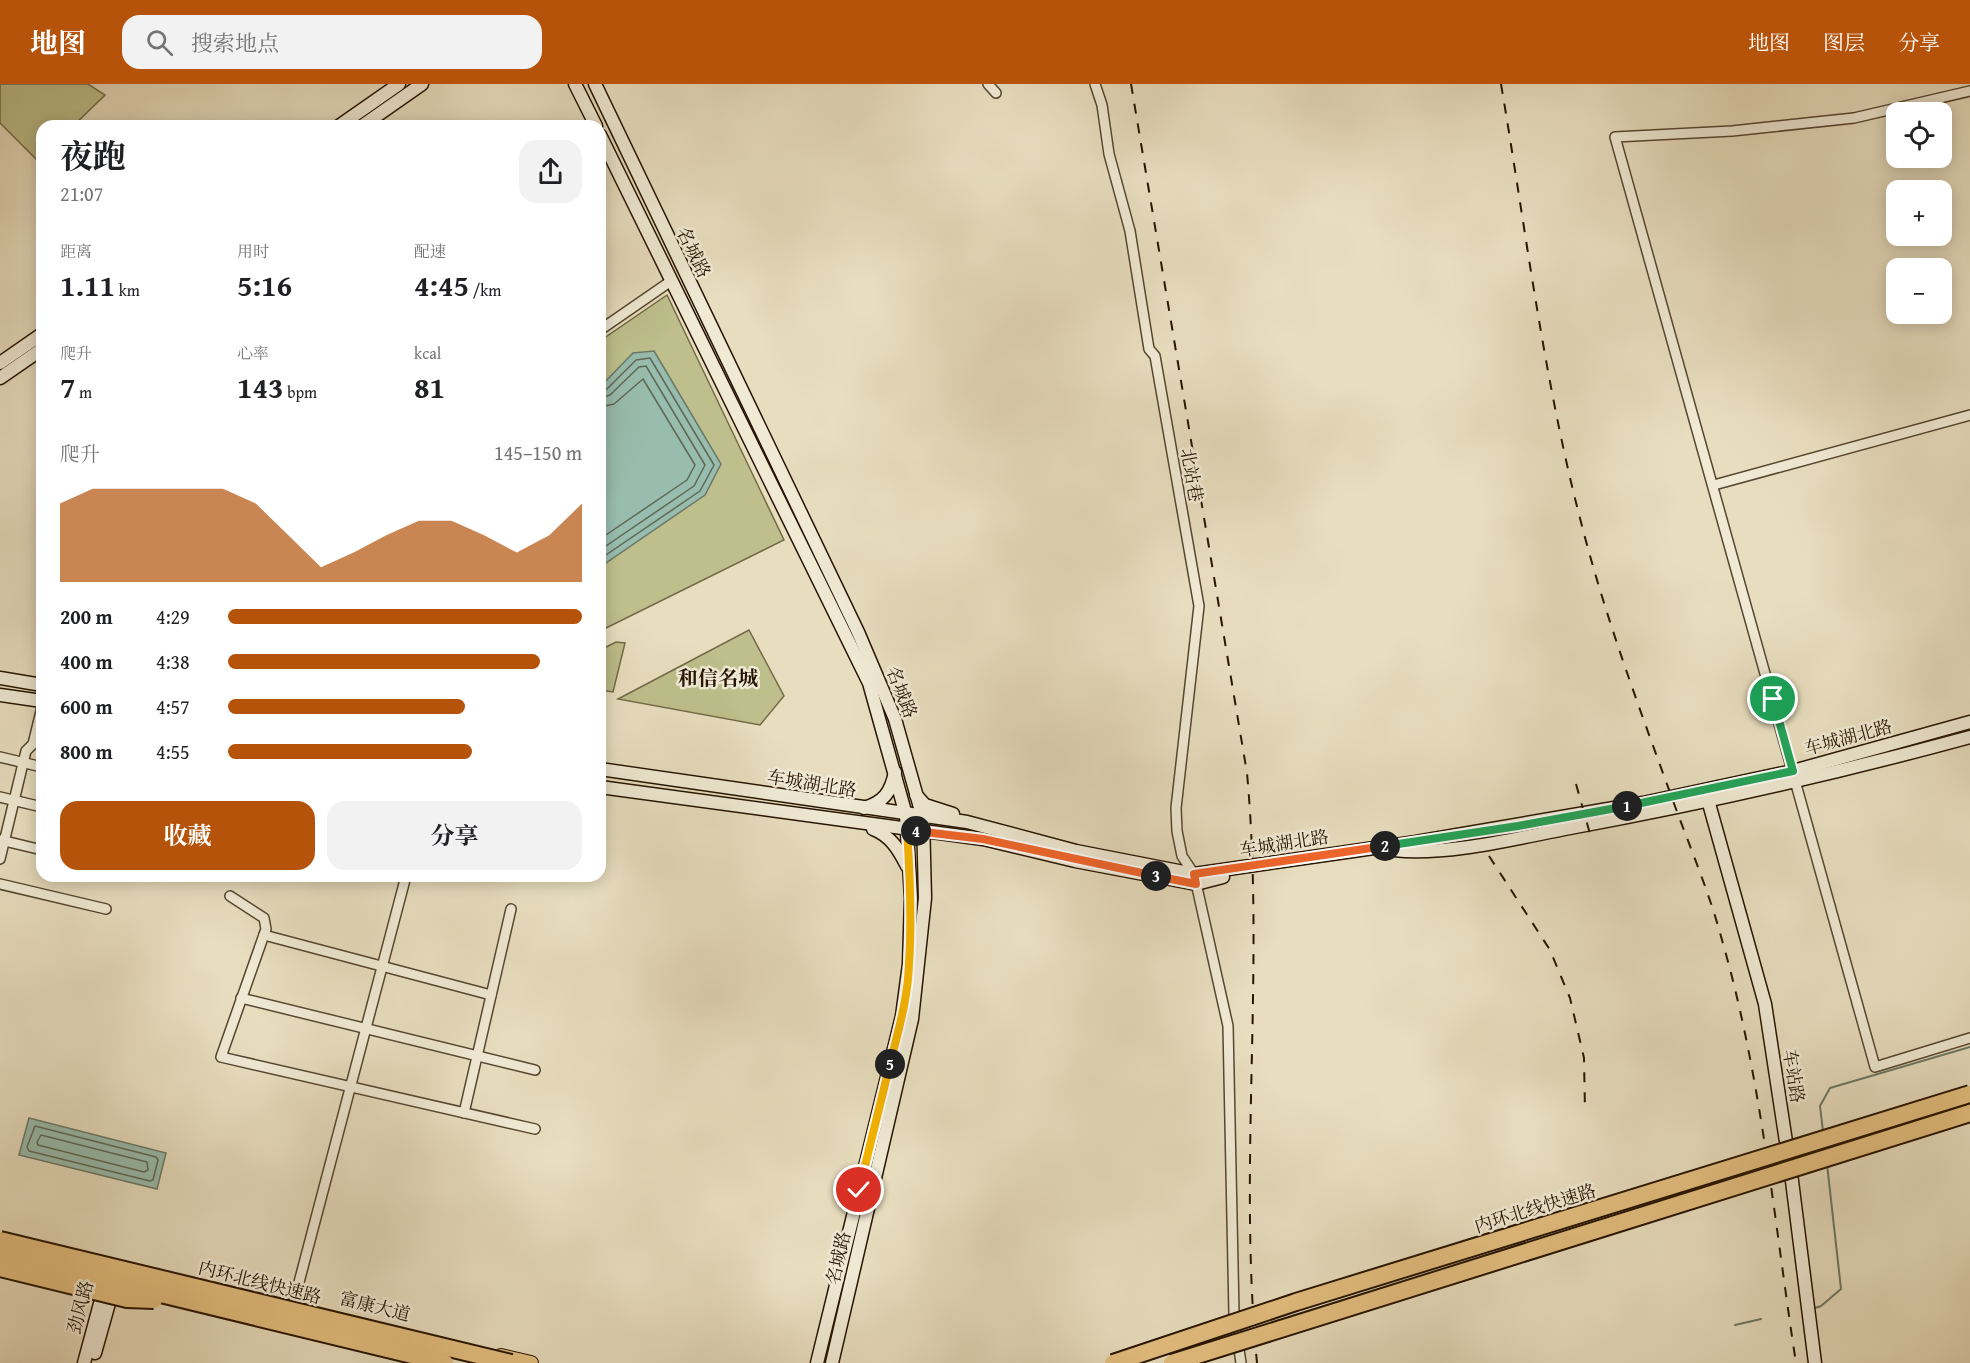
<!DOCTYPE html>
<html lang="zh">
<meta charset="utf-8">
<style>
body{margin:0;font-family:"Gentium Book Plus","Noto Serif SC",serif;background:#f2f2f2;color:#202124;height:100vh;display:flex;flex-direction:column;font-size:22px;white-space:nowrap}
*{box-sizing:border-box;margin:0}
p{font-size:20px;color:#757577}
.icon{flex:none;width:33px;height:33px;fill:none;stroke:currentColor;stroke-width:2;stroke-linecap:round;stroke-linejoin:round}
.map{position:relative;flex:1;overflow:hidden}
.sheet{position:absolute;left:36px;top:36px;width:570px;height:762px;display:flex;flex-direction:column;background:#fff;border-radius:18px;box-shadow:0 3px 15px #0003}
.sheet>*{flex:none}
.controls{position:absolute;left:1886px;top:18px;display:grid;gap:12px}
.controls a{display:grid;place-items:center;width:66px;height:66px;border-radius:12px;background:#fff;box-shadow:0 3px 15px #0003;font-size:30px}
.pin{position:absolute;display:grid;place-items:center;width:51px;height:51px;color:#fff;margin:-26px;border:3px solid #fff;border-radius:50%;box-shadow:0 2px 6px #0007}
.km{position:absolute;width:30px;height:30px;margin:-15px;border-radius:50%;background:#222;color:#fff;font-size:16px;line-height:30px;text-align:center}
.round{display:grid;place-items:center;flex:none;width:63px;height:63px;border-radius:18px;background:#f2f2f2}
.head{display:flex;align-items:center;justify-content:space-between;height:102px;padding:0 24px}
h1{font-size:33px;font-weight:700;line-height:45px}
.figures{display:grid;grid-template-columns:repeat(3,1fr);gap:9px;height:102px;padding:6px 24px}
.figures div{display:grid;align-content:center}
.figures b{font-size:30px;font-weight:700}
.figures small{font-size:16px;font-weight:400}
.figures p{font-size:16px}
.chart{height:168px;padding:12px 24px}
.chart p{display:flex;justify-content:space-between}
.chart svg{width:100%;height:108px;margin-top:6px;fill:#b45309;opacity:.7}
.cta{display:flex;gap:12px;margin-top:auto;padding:12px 24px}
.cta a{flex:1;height:69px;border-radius:18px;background:#b45309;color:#fff;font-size:24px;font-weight:700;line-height:69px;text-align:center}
.cta a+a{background:#f2f2f2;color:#202124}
ul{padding:0 24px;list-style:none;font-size:20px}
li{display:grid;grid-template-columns:96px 72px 1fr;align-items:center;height:45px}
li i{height:15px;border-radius:8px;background:#b45309}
header{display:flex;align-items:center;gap:36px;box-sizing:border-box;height:84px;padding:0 30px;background:#b45309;color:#fff}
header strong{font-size:28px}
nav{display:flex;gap:33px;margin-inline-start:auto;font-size:21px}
.search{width:420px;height:54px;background:#f2f2f2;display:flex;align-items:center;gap:15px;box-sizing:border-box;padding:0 21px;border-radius:18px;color:#757577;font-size:22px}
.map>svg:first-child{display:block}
</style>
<header>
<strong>地图</strong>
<div class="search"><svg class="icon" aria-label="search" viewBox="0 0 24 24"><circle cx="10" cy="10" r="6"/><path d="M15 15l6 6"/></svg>搜索地点</div>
<nav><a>地图</a><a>图层</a><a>分享</a></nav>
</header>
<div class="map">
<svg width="1970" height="1279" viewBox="0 0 1970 1279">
<rect width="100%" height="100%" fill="#e8debf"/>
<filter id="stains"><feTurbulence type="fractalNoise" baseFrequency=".00333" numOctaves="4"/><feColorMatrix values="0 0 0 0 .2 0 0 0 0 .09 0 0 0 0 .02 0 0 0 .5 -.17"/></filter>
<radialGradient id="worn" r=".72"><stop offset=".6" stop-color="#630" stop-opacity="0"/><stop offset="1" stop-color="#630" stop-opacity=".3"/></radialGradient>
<g fill="#bebf8c" stroke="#726a46" stroke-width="1.5">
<path d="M0 0H88L105 11 73 42H42V70L36 75 0 39Z"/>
<path d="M667 211 784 456 600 547V257Z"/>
<path d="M749 546 784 612 760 641 618 615Z"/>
<path d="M616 558 625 559 613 608 600 606V566Z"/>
</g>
<g fill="#98bcad" stroke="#6a7968" stroke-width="1.5">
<path d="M654 267 721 380 705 411 600 483V303L633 269Z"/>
<path d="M29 1034 166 1069 157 1105 19 1071Z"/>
</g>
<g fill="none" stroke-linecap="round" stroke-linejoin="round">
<g stroke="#5f6856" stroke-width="1.5">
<path d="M600 307 607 305 636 276 650 274 714 381 700 407 600 475"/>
<path d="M600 314 610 311 639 283 646 282 705 381 694 402 600 466"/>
<path d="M600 323 614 320 643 295 695 381 687 396 600 455"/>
<path d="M35 1042 156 1073 158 1076 153 1096 150 1097 29 1067 27 1063Z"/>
<path d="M41 1051 147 1078 148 1086 144 1088 38 1061 37 1058Z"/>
</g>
<g stroke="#6a7968" stroke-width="2">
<path d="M1823 1047 1820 1022 1830 1004 1970 963"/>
<path d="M1815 1224 1821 1222 1841 1205 1827 1080"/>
<path d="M1735 1241 1761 1235"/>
</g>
<defs>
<g id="street">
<path d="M988 0 996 9"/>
<path d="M1095 0 1102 21 1109 70 1130 147 1149 265 1155 272 1199 522 1176 724 1177 747 1182 772 1194 790 1228 942 1234 1230 1241 1279"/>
<path d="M1970 7 1854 34 1732 47 1615 53 1875 983 1970 954"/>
<path d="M600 246 671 197"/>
<path d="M1714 401 1970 331"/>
<path d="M0 673 42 683"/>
<path d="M0 713 42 723"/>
<path d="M1 756 42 766"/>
<path d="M0 775 26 667 33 660 42 623"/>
<path d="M0 800 106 825"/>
<path d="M230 812 264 834 266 845 221 973 535 1045"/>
<path d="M264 851 491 911"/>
<path d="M241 914 535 986"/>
<path d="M464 1029 511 825"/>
<path d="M293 1221 406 792"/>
</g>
<g id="secondary">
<path d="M575 0 596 42"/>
<path d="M595 0 858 548 895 635 923 734 925 814 912 935 832 1279"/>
<path d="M339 42 399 0"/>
<path d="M362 42 422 0"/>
<path d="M600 51 869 599 906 731 911 814 909 880 902 932 817 1279"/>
<path d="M0 279 42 250"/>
<path d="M0 294 42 265"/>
<path d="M0 594 42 601"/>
<path d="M0 611 42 617"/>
<path d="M600 685 967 738 1076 767 1194 790 1416 758 1643 719 1793 687 1970 638"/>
<path d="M600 703 983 755 1075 777 1196 800 1223 793"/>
<path d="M916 711 925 721 953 730"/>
<path d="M1708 716 1765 920 1792 1097 1815 1279"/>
<path d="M864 724C884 718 891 708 895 688"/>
<path d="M873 745C891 752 899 766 907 782"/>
<path d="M1394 766C1447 772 1517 754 1570 744 1705 719 1838 689 1970 653"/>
<path d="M95 1269 113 1205"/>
<path d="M84 1279 105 1201"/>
</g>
<path id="primary" d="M501 1272 531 1279"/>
</defs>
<use href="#street" stroke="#564630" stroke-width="12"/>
<use href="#secondary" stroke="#261400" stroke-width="15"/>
<use href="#primary" stroke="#261400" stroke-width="16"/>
<use href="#street" stroke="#f0ead5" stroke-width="9"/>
<use href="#secondary" stroke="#f0ead5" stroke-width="12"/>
<use href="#primary" stroke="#e4bf80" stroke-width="14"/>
<g stroke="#261400" stroke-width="2" stroke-dasharray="10 10" stroke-linecap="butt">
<path d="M1131 0 1247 689C1265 886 1238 1083 1257 1279"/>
<path d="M1501 0C1526 147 1544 298 1582 442 1607 539 1642 631 1676 725 1692 768 1710 811 1722 856 1762 995 1774 1137 1796 1279"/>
<path d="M1576 700 1592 757"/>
<path d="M1489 772 1550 866 1570 914 1584 974 1585 1028"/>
</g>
<defs>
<g id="highway-bridge">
<path d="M0 1156 511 1279"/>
<path d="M0 1171 445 1279"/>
<path d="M0 1184 127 1215 154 1216"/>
<path d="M1113 1279 1296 1218 1970 1010"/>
<path d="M1172 1279 1970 1029"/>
</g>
</defs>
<use href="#highway-bridge" stroke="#261400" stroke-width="20" stroke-linecap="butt"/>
<use href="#highway-bridge" stroke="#e4bf80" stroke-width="16"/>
</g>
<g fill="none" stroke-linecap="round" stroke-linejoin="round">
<defs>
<path id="split-1" d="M1627 722 1793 687 1773 615"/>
<path id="split-2" d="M1385 762 1518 742 1627 722"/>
<path id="split-3" d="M1156 792 1196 800 1194 790 1385 762"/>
<path id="split-4" d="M916 747 983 755 1156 792"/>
<path id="split-5" d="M890 980C898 948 908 914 909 880 912 836 910 791 907 746L916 747"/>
<path id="split-6" d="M859 1106 890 980"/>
</defs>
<use href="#split-1" stroke="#fff" stroke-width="12"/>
<use href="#split-2" stroke="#fff" stroke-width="12"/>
<use href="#split-3" stroke="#fff" stroke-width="12"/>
<use href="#split-4" stroke="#fff" stroke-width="12"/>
<use href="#split-5" stroke="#fff" stroke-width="12"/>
<use href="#split-6" stroke="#fff" stroke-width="12"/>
<use href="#split-1" stroke="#22a559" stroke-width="8"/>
<use href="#split-2" stroke="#22a559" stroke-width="8"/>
<use href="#split-3" stroke="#f0652b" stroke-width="8"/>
<use href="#split-4" stroke="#f0652b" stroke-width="8"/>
<use href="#split-5" stroke="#f5b400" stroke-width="8"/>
<use href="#split-6" stroke="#f5b400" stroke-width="8"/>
</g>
<g text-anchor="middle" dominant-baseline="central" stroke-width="5" stroke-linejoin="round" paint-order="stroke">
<g font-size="18" fill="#261400" stroke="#f0ead5">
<text transform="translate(694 168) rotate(64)">名城路</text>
<text transform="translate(1192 391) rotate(80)">北站巷</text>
<text transform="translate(902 608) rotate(69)">名城路</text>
<text transform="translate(1848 653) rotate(-15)">车城湖北路</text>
<text transform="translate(812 699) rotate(9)">车城湖北路</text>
<text transform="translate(1284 759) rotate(-9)">车城湖北路</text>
<text transform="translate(1794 992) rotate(81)">车站路</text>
<text transform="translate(1535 1124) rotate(-17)">内环北线快速路</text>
<text transform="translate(838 1174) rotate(-77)">名城路</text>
<text transform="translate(260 1198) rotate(14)">内环北线快速路</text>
<text transform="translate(375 1222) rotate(14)">富康大道</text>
<text transform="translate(80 1223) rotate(-75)">劲风路</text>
</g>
<g font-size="20" font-weight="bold" fill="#261400" stroke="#f0ead5">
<text x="718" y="593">和信名城</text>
</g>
</g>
<rect width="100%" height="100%" filter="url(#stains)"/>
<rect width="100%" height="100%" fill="url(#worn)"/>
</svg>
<div class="controls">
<a><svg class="icon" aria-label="locate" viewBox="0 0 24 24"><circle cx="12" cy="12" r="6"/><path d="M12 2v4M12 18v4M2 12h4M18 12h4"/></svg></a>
<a>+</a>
<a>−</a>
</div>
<div class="pin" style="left:1773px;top:615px;background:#1e9e55"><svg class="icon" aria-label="arrive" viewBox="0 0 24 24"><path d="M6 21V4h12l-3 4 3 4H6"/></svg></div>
<div class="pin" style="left:859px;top:1106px;background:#d93025"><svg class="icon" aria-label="check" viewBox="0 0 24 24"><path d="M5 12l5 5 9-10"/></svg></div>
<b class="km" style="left:1627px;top:722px">1</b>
<b class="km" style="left:1385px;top:762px">2</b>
<b class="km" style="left:1156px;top:792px">3</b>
<b class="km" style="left:916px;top:747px">4</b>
<b class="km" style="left:890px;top:980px">5</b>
<section class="sheet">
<div class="head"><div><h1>夜跑</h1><p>21:07</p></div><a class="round"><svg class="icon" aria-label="share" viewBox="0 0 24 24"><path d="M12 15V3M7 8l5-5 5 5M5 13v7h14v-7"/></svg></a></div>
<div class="figures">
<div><p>距离</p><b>1.11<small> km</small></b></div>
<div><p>用时</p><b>5:16</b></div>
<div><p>配速</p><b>4:45<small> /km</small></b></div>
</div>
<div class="figures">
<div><p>爬升</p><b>7<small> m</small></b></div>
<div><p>心率</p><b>143<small> bpm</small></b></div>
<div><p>kcal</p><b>81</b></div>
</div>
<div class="chart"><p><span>爬升</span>145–150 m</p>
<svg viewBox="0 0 160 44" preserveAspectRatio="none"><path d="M0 44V12L10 6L20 6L30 6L40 6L50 6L60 12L70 25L80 38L90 32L100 25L110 19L120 19L130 25L140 32L150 25L160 12V44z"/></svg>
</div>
<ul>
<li><b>200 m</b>4:29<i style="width:100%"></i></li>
<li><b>400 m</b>4:38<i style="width:88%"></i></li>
<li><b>600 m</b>4:57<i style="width:67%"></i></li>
<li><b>800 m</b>4:55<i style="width:69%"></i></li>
</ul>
<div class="cta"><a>收藏</a><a>分享</a></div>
</section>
</div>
